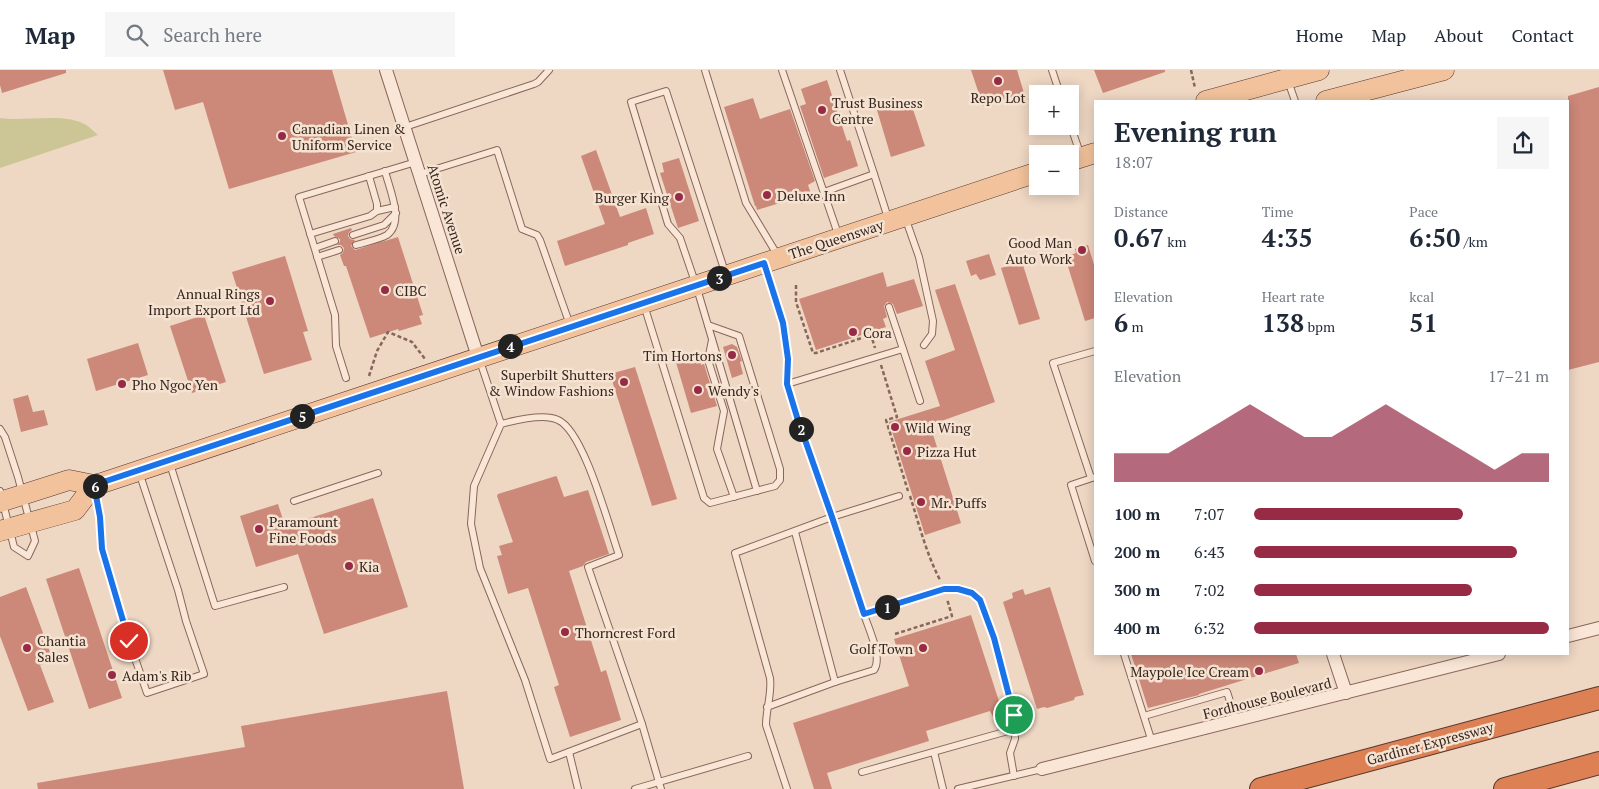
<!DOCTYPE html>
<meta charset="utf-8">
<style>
body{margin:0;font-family:"PT Serif",serif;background:#f6f6f7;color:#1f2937;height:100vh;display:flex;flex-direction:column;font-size:19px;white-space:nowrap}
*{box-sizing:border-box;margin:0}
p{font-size:16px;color:#747a83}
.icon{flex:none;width:28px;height:28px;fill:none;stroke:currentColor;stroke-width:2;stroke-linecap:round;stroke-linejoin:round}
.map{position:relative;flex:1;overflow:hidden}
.drawer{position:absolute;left:1094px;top:30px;width:475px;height:555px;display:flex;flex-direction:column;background:#fff;border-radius:0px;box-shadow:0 2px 12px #0003}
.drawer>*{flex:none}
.buttons{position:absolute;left:1029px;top:15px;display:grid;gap:10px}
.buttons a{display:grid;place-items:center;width:50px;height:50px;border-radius:0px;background:#fff;box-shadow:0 2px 12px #0003;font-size:25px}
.pin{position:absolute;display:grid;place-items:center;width:42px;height:42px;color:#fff;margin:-21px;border:2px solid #fff;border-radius:50%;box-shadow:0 1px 5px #0007}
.km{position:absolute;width:25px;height:25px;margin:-12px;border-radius:50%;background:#222;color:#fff;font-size:14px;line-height:25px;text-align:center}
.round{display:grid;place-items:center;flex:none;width:52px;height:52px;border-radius:0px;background:#f6f6f7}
.summary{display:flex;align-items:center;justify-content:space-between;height:85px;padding:0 20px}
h1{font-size:28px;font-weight:700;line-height:38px}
.figures{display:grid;grid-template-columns:repeat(3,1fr);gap:8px;height:85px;padding:5px 20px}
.figures div{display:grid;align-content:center}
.figures b{font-size:25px;font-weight:700}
.figures small{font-size:14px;font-weight:400}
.figures p{font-size:14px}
.chart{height:140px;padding:10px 20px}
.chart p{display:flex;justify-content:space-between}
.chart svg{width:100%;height:90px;margin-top:5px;fill:#972a45;opacity:.7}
ul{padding:0 20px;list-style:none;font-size:16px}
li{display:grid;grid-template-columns:80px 60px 1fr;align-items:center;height:38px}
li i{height:12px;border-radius:6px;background:#972a45}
header{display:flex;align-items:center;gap:30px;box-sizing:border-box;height:70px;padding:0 25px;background:#fff;border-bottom:1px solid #e0e1e3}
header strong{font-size:24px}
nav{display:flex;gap:28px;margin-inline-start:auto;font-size:18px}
.search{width:350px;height:45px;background:#f6f6f7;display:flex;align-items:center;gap:12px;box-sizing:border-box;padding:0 18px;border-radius:0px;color:#747a83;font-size:19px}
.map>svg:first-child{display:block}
</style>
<header>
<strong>Map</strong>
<div class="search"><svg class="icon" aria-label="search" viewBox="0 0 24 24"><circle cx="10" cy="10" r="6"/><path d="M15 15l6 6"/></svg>Search here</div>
<nav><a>Home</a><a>Map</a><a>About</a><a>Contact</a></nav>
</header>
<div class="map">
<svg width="1599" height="719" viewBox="0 0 1599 719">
<rect width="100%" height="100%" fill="#eed7c3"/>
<path fill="#ccc697" d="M0 48C25 52 64 42 86 55 90 57 94 62 98 65L0 98Z"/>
<g fill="#cc8879">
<path d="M0 0H66V3L2 23 0 15Z"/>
<path d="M163 0H332L356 82 229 119 203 32 175 40Z"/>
<path d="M971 0H1017L1024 23 983 36Z"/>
<path d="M1094 0H1165V2L1103 23Z"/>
<path d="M827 10 847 71 850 70 858 96 824 108 800 36 806 34 801 19Z"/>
<path d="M1599 17V292L1568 300V26Z"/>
<path d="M753 28 760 49 790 39 815 111 808 115 813 130 801 134 799 127 757 140 756 136H755L724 37Z"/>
<path d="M910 30 925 76 891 87 877 40Z"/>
<path d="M596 80 620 147 646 138 654 164 628 173V175L565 196 557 171 605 154 581 86Z"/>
<path d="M679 88 699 151 678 158 660 103 664 102 662 93Z"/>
<path d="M351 158 352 160 349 162 348 166 350 169 355 170 351 176 355 180 398 167 423 245 419 246 422 254 399 261 398 259 370 268 346 196H344L340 185 343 183 344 178 341 175H337L340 172V169L334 166 333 164Z"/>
<path d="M1088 175 1095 198V248L1085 251 1065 187 1076 183 1075 179Z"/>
<path d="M989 184 996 205 980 210 976 204 971 206 966 191Z"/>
<path d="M285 186 308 261 303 262 312 290 264 304 232 202Z"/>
<path d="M1022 192 1040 249 1019 255 1001 198Z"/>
<path d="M883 202 887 217 914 209 923 236 897 244 893 234 887 232 884 236 887 247 883 249 886 257 816 280 799 229Z"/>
<path d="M955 214 995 332 930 355 961 453 925 465 889 352 940 336 925 291 955 280 935 220Z"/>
<path d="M204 245 226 312 192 323 170 256Z"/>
<path d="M138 273 148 305 96 321 87 289Z"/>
<path d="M732 274 737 277 742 291 740 292 743 304 732 308 723 277Z"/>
<path d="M697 282 701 295 704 294 717 336 691 343 675 289Z"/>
<path d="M635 297 677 429 652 436 610 304Z"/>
<path d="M28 325 33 342 44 340 48 355 21 362 13 329Z"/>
<path d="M556 406 557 407 564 427 588 420 609 484 586 492 583 496 569 501 601 602 606 600 621 650 570 667 554 617 559 615 528 518 508 524 497 486 502 485 499 476 513 472 497 426 498 424Z"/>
<path d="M373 428 408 537 324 564 298 484 256 497 240 446 278 434 285 456Z"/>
<path d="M79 498 122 628 89 639 46 509Z"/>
<path d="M26 517 53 590 40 595 54 632 28 641 0 566V527Z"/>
<path d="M1050 517 1084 625 1075 627 1074 630 1047 638 1044 637 1037 639 1003 532 1013 528 1012 523 1023 519 1025 525Z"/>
<path d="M971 545 1007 656 999 658 990 641 926 661 929 671 827 703 832 719H814L793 653 909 616 894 569Z"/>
<path d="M1131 584H1296L1299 593 1199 624V625L1148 638Z"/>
<path d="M447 621 464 719H38L37 713 245 677 241 656Z"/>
</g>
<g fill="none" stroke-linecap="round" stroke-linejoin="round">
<defs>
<g id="service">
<path d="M705 0 746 133 778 186"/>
<path d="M782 0 839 167"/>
<path d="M1052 0 1060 24"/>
<path d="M1288 11 1295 31"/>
<path d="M1070 54 1081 86"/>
<path d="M405 57 534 14 538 12 549 0"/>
<path d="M420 104 497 80 522 159 537 165 540 170 570 255"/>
<path d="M874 104 888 148"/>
<path d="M824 122 874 104 840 0"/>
<path d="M377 141 395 137"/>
<path d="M906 150 919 187 933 251 932 264 924 275"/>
<path d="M310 164 370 146 377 141V134L369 106"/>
<path d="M353 165 384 155 396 143"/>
<path d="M356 175C366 172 378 170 387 165 405 152 389 118 385 101"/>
<path d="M315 178 335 171"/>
<path d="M317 187 339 180"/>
<path d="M765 196 783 253 788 289 787 314 797 347 832 447 899 426"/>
<path d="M725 202 666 21 631 32 668 154 680 168 696 215 757 421"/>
<path d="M644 235 704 428 710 433 775 416 780 410V399L739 266 708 255"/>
<path d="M712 270 708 290 724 341 717 379 734 427"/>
<path d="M903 279 920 331"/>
<path d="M480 291 501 354 474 416 471 454 480 498 525 610 550 689 642 654 588 497 619 485C609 457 584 361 558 350 544 343 516 350 501 354"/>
<path d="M346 308 336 276 335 245 299 127 416 92"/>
<path d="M787 314 903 279 889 237"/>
<path d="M0 359 5 367 18 407 35 471 28 486 14 477 0 421"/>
<path d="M170 394 215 536 284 517"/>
<path d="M1095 407 1071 415 1095 491"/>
<path d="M1091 408 1053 293 1095 281"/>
<path d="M95 421 100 447 102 479 129 571 147 623 204 604 186 551 178 520 139 402"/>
<path d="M294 431 378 403"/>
<path d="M795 462 835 612"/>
<path d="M1124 584 1152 672"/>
<path d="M767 637 835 612 874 600C883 587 868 558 864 544L943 519H959L972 523 980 530 994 568 1014 645 1015 669 1010 683 1014 706"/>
<path d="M1144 646 1227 622 1236 650"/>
<path d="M642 654 661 719"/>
<path d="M569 682 578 719"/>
<path d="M934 682 943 719"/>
<path d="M862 702 1015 659"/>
<path d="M635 719 748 686"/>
<path d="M787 719 766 655C766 639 772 624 770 608L735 483 832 447 864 544"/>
<path d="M958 719 1042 699"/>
</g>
<g id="minor">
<path d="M386 0 478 287"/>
<path d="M1568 566 1599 558"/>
<path d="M1333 584 1346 623"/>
<path d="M1042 699 1499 584"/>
</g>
<g id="primary">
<path d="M1206 31 1319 0"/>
<path d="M1326 31 1444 0"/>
<path d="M1070 91 1095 83"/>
<path d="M0 432 69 410 94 415 102 413 1038 102"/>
<path d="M0 461 75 440 94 415"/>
</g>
<g id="motorway">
<path d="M1261 719 1599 628"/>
<path d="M1505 719 1599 693"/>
</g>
</defs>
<use href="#service" stroke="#88675a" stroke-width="8"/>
<use href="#minor" stroke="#88675a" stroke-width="14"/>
<use href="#primary" stroke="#56372e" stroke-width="21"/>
<use href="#motorway" stroke="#56372e" stroke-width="24"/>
<g stroke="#88675a" stroke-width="2.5" stroke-dasharray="4 2.5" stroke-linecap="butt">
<path d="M1191 0 1195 18"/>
<path d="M796 215V232L813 283H816L871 265 875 278"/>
<path d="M871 265 887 261"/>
<path d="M881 295 897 347 886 350 908 421"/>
<path d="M369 306 377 281 388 262 412 272 425 289"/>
<path d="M910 426C919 454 926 483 940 510"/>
<path d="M895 564 952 546 947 529"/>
</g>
<use href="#service" stroke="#f9e6d6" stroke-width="6"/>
<use href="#minor" stroke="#f9e6d6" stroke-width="12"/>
<use href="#primary" stroke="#f1c29b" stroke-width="20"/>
<use href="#motorway" stroke="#dd8054" stroke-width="22"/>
</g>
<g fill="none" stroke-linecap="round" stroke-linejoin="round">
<defs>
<path id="route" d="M129 571 102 479 100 447 94 415 764 193 783 253 788 289 787 314 797 347 832 447 864 544 944 519H958L972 523 980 530 994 568 1014 645"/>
</defs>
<use href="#route" stroke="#fff" stroke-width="10"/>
<use href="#route" stroke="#1a73e8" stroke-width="6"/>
</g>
<g fill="#972a45" stroke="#f5e3d2" stroke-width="2">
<circle cx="998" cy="11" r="5"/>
<circle cx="822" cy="40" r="5"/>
<circle cx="282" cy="66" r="5"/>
<circle cx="767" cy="125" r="5"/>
<circle cx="679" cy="127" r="5"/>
<circle cx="1082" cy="180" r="5"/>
<circle cx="385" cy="220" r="5"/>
<circle cx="270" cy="231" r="5"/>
<circle cx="853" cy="262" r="5"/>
<circle cx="732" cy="285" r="5"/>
<circle cx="624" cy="312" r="5"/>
<circle cx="122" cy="314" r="5"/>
<circle cx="698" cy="320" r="5"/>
<circle cx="895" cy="357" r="5"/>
<circle cx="907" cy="381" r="5"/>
<circle cx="921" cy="432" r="5"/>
<circle cx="259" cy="459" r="5"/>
<circle cx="349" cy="496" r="5"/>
<circle cx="565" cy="562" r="5"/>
<circle cx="27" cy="578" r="5"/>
<circle cx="923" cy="578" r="5"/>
<circle cx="1259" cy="601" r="5"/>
<circle cx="112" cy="605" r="5"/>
</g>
<g text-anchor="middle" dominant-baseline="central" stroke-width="5" stroke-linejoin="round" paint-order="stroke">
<g font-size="14" fill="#38241e" stroke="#f5e3d2" text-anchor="start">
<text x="998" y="27" text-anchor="middle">Repo Lot</text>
<text x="832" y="32">Trust Business<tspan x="832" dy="16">Centre</tspan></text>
<text x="292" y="58">Canadian Linen &amp;<tspan x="292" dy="16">Uniform Service</tspan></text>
<text x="777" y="125">Deluxe Inn</text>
<text x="669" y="127" text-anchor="end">Burger King</text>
<text x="1072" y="172" text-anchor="end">Good Man<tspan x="1072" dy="16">Auto Work</tspan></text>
<text x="395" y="220">CIBC</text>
<text x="260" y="223" text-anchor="end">Annual Rings<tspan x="260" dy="16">Import Export Ltd</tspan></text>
<text x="863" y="262">Cora</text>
<text x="722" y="285" text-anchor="end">Tim Hortons</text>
<text x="614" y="304" text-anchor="end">Superbilt Shutters<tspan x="614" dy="16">&amp; Window Fashions</tspan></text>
<text x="132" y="314">Pho Ngoc Yen</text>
<text x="708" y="320">Wendy's</text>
<text x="905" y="357">Wild Wing</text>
<text x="917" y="381">Pizza Hut</text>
<text x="931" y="432">Mr. Puffs</text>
<text x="269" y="451">Paramount<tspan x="269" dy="16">Fine Foods</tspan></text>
<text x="359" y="496">Kia</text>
<text x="575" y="562">Thorncrest Ford</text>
<text x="37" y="570">Chantia<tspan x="37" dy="16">Sales</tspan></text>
<text x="913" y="578" text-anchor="end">Golf Town</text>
<text x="1249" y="601" text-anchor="end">Maypole Ice Cream</text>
<text x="122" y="605">Adam's Rib</text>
</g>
<g font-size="14" fill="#38241e" stroke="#f5e3d2">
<text transform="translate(447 139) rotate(72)">Atomic Avenue</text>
<text transform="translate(836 169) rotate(-18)">The Queensway</text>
<text transform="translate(1267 628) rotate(-14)">Fordhouse Boulevard</text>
<text transform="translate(1430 673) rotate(-15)">Gardiner Expressway</text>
</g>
</g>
</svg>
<div class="buttons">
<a>+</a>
<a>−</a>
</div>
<div class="pin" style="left:1014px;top:645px;background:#1e9e55"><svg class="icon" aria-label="arrive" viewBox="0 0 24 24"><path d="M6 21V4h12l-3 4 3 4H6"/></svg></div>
<div class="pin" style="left:129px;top:571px;background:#d93025"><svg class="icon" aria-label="check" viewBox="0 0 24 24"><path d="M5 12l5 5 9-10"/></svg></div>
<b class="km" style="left:887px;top:537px">1</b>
<b class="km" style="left:801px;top:359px">2</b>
<b class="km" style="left:719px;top:208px">3</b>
<b class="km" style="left:510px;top:276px">4</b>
<b class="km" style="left:302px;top:346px">5</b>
<b class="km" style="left:95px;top:416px">6</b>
<section class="drawer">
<div class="summary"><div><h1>Evening run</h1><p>18:07</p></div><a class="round"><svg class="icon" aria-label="share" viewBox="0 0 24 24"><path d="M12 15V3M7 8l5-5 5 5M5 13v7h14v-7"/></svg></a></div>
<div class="figures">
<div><p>Distance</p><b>0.67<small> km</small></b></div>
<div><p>Time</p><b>4:35</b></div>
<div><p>Pace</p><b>6:50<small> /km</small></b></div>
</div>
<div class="figures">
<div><p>Elevation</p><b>6<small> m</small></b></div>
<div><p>Heart rate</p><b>138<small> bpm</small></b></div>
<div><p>kcal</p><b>51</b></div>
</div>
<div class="chart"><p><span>Elevation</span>17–21 m</p>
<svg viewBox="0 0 160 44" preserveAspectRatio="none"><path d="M0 44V30L10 30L20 30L30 22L40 14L50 6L60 14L70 22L80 22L90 14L100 6L110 14L120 22L130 30L140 38L150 30L160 30V44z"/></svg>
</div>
<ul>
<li><b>100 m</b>7:07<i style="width:71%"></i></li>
<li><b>200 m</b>6:43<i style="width:89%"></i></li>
<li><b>300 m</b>7:02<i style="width:74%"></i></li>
<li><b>400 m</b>6:32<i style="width:100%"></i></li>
</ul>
</section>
</div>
